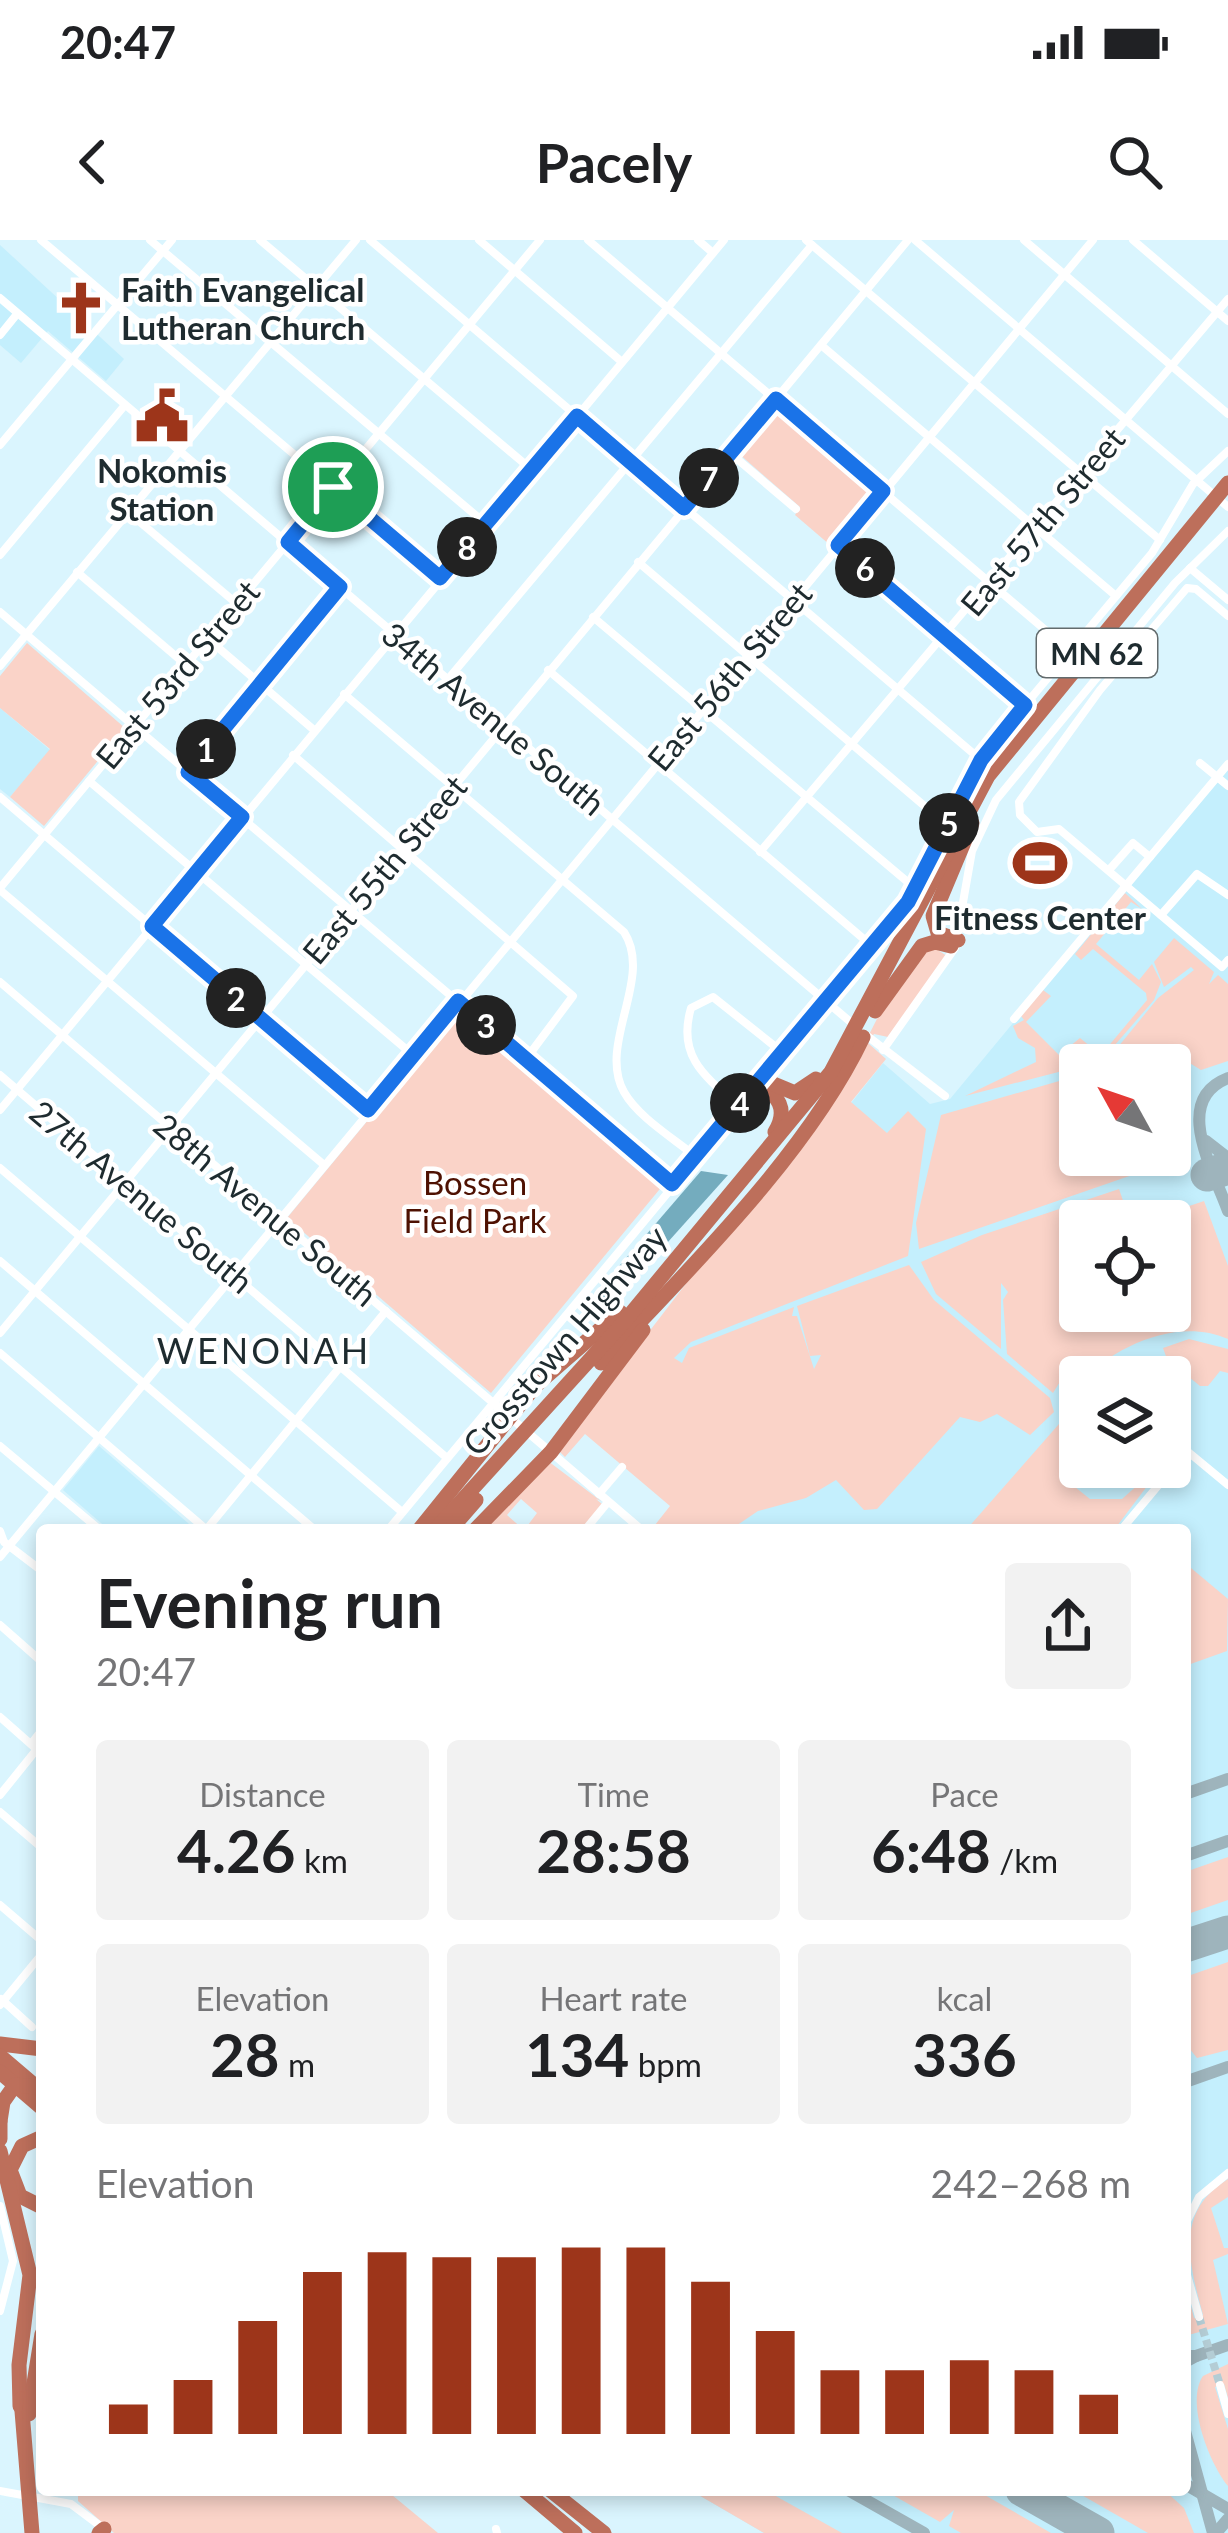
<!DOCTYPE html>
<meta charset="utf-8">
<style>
body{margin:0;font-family:Lato,sans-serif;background:#f2f2f2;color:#202124;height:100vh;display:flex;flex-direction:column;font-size:45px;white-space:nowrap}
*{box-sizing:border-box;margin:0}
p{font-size:39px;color:#757577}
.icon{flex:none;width:66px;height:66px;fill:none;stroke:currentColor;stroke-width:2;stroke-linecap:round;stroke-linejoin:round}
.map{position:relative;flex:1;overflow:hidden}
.details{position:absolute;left:36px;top:1284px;width:1155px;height:972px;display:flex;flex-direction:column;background:#fff;border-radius:12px;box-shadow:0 6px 18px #0003}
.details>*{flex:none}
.needle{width:78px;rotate:310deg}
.buttons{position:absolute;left:1059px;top:804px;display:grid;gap:24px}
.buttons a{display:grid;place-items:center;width:132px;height:132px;border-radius:12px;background:#fff;box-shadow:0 6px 18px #0003;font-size:60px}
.pin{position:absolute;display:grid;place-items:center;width:102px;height:102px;color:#fff;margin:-51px;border:6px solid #fff;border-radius:50%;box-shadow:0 3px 12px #0007}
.km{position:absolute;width:60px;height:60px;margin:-30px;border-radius:50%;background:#222;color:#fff;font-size:33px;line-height:60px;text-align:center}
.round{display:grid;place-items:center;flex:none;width:126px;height:126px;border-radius:12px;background:#f2f2f2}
.summary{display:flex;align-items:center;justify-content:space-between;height:204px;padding:0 60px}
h1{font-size:66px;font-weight:700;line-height:90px}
.figures{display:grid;grid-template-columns:repeat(3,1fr);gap:18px;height:204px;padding:12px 60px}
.figures div{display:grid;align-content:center;border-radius:12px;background:#f2f2f2;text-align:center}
.figures b{font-size:60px;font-weight:700}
.figures small{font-size:33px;font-weight:400}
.figures p{font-size:33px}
.chart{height:336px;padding:24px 60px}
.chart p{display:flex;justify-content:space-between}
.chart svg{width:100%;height:216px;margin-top:12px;stroke:#9d351a;stroke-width:6}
.status{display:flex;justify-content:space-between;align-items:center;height:84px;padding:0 60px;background:#fff;direction:ltr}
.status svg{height:33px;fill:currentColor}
header{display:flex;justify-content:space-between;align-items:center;height:156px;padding:0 60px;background:#fff;font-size:54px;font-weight:700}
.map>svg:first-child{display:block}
</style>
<div class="status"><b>20:47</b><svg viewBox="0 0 49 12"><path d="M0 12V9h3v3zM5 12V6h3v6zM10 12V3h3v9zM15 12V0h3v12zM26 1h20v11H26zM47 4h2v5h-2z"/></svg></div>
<header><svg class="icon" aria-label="back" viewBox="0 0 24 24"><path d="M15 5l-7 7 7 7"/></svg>Pacely<svg class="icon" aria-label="search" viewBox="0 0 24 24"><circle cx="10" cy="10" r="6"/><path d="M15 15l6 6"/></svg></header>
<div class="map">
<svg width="1228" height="2293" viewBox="0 0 1228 2293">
<rect width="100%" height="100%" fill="#daf5fe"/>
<g fill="#c4effd" fill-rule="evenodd">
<path d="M0 5 124 119 106 141 48 91 21 123 0 105Z"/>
<path d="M0 468 50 510 10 557 0 549Z"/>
<path d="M1228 524V2293H764L690 2250H1185V1290H686L700 1272 595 1184 883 823 930 864 950 859ZM1080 825H1170V915H1080ZM1080 981H1170V1071H1080ZM1080 1137H1170V1227H1080Z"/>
<path d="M99 1206 196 1290H109L63 1250Z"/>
</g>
<g fill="#fad3c8">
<path d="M776 167 875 251 830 305 795 275 800 267 738 213Z"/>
<path d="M27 403 125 488 44 586 10 557 50 509 0 468V436Z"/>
<path d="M1125 653 1142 669 1131 662 1096 704 1139 740 1152 724 1161 742 1154 760 1101 821 965 856 1036 822 1035 808 1018 798 1013 786 1024 780 1021 776 1043 750 1051 756 1026 782 1059 815 1080 798 1096 811 1106 809 1147 760 1146 753 1093 709 1081 720 1075 714Z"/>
<path d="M1174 698 1214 732 1209 744 1218 735 1228 744V821L1201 830 1162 806 1109 818 1158 758 1194 730 1191 727 1164 747 1154 722Z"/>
<path d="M930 705 947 716 888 797 874 794 868 803 886 819 851 862 887 893 908 871 926 889 908 1016 691 1102 674 1118 682 1123 689 1108 794 1067 792 1076H797L814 1129 821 1115 810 1116 797 1066 909 1025 934 1060 1050 1158 1054 1172 1030 1195 997 1174 980 1182 960 1177 877 1269 864 1270 836 1240 806 1258 758 1271 730 1290H651L670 1266 585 1194 565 1217 558 1210 852 828 879 775Z"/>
<path d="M459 770 664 944 491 1153 287 978Z"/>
<path d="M1080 835V915H1170V855L1190 915 919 1009 916 983 941 875Z"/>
<path d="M1119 949 1130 981H1080V1071H1170V981H1145L1204 961 1228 1026V1099C1176 1076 1114 1108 1080 1141L1066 1132 1053 1153 1007 1114 1003 1060 1008 1052 1001 1043V1109L936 1054 921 1022 982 995Z"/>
<path d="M1189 1099 1228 1109V1133L1220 1131 1208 1146H1200L1167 1119 1163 1108Z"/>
<path d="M1066 1176 1080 1187V1227L1065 1239 1090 1259H1122L1149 1235 1148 1227 1160 1229 1114 1290H966Z"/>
<path d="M548 1221 601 1261 596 1259 602 1264 581 1290H532L528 1285 537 1273 521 1259 507 1275 524 1290H477Z"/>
<path d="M1185 1323 1228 1359 1227 1411 1185 1426Z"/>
<path d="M1228 1617V1660L1185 1675V1632Z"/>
<path d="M1228 1722V1810L1197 1818 1185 1803V1737Z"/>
<path d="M1228 1939V1957L1211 1968 1224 2008H1228V2014L1213 2020 1228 2084 1185 2096V2044L1194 2078 1203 2075C1189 2023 1174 1972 1228 1939Z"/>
<path d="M1228 2124V2158L1224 2144 1215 2147 1228 2189V2246C1210 2224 1185 2162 1203 2136Z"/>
<path d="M78 2250H386L438 2293H114L78 2261Z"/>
<path d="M690 2250H765L842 2293H764Z"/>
<path d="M884 2250H976L1051 2293H961L949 2286 954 2270 940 2282Z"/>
<path d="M1073 2250H1164L1184 2268 1194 2293H1148Z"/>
</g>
<path fill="#74acbe" d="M701 931 728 935 624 1051 593 1069 596 1053Z"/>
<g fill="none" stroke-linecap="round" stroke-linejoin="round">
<g stroke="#9eb4bc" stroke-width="12">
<path d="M1228 838C1171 860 1214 931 1228 971"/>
<path d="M1206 901 1228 918"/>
<path d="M1185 1554 1228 1539"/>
<path d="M1185 1616 1228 1601"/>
<path d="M1185 1705 1192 1704 1185 1707"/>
<path d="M1185 1842 1228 1827"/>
<path d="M1185 2116H1196L1185 2122"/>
<path d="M1196 2116 1228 2105"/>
<path d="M1185 2191 1213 2293"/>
<path d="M1185 2244 1228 2269"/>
<path d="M848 2250 924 2293"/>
<path d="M1027 2250 1060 2272"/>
<path d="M1216 2293 1228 2279"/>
</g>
<g stroke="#9eb4bc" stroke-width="33">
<path d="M1207 935 1228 928"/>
<path d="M1185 1706 1228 1692"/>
<path d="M1022 2250 1098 2293"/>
</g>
<path stroke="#b4cdd5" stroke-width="8" stroke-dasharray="8 4" stroke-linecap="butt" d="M1199 2077 1220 2145"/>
<g stroke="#fff" stroke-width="8">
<path d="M41 0 440 338"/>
<path d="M150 0 486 284"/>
<path d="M260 0 532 230"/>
<path d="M370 0 981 520"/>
<path d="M479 0 622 122"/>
<path d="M588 0 1070 411"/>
<path d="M698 0 713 13"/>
<path d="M806 0 1160 300"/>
<path d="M915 0 1228 267"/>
<path d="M1024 0 1228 174"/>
<path d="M1133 0 1228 81"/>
<path d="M0 58 854 785"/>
<path d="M0 95 17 74"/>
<path d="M821 105 1116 356"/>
<path d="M0 205 172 0"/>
<path d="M730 213 796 269"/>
<path d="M128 272 236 363"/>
<path d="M838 305 1025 465"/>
<path d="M0 315 125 165"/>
<path d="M638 322 948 586"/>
<path d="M1190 328 1228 360"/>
<path d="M77 332 185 424"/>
<path d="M0 372 672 944"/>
<path d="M1228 376 1196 349 1187 348 1100 450 1019 562 1020 575 1037 592 1059 589 1222 727 1228 720"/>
<path d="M593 377 916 649"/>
<path d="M207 398 314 490"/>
<path d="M0 426 356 0"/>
<path d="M548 430 872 706"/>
<path d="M449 438 812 5"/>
<path d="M344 454 624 692C654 738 597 804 624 852 638 877 673 898 695 916"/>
<path d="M293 515 573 756 526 819"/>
<path d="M1200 523 1228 546"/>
<path d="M189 531 340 347"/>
<path d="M89 541 413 815"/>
<path d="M0 557 367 870"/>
<path d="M760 612 1228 59"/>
<path d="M1109 630 1133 603 1150 617"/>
<path d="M0 648 540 0"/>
<path d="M0 650 323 924"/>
<path d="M1161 675 1197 634 1228 655"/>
<path d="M0 742 642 1290"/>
<path d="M1014 779 1228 524"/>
<path d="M866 795 945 856"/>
<path d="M883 810 955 708 972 611 996 560 1175 343 1228 291"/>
<path d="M0 835 447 1218"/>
<path d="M738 865C704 836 677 816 691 768L713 757 782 812"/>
<path d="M0 870 724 0"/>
<path d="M0 928 402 1272"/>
<path d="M0 1021 315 1290"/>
<path d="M0 1093 908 0"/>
<path d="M0 1113 207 1290"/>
<path d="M0 1206 100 1290"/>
<path d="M599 1254 622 1227"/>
<path d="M206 1290 386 1071"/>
<path d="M388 1290 894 680 991 506 1152 313 1193 244 1228 211"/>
<path d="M585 1290 608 1262"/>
<path d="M1121 1290 1187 1211 1228 1245"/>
<path d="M0 1291 4 1302 42 1331"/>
<path d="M0 1317 1093 0"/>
<path d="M0 1385 42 1422"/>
<path d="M0 1477 42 1514"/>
<path d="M31 1504 42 1490"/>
<path d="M0 1555 37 1509"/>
<path d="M0 1572 42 1608"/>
<path d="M0 1665 42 1701"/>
<path d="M1 1759 32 1787"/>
<path d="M0 1765 42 1714"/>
<path d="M0 1966 13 2021 0 2071"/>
<path d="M1185 1985 1199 1957 1228 1933"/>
<path d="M1185 2028 1199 2077"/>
<path d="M1220 2145 1228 2174"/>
<path d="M0 2251 71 2264 103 2288"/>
<path d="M496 2289 497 2293"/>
</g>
<g stroke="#bd6f5b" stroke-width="15">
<path d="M958 700 938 693 933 676 972 583"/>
<path d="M875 771 922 706 935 702 951 706"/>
<path d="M758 841C778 856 789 869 775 892"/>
<path d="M771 843 795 853 816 839"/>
<path d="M601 1123C689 1029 808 913 863 797"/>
<path d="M419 1290 535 1146 620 1072"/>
<path d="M435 1290 624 1082 831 832 988 536 1228 243"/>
<path d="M450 1290 476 1260"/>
<path d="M475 1290 551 1212 643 1090"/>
<path d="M0 1804 42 1809"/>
<path d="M0 1816 34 1845"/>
<path d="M0 1832 42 1868"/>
<path d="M0 1881 3 1862 15 1845 37 1847"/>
<path d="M0 1881V1899"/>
<path d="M42 1897 22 1906 10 1930 20 1956 42 1967"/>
<path d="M0 1911 30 2035 19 2125 20 2166"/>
<path d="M21 2159 32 2293"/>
<path d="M29 2174 42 2094"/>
<path d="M524 2250 575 2293"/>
<path d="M550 2250 604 2293"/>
<path d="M99 2293 104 2289"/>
</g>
</g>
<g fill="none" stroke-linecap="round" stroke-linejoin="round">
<defs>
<path id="route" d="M776 159 883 251 838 305 1025 465 981 520 908 662 672 944 458 761 368 870 152 686 242 577 188 532 340 347 288 302 333 247 440 338 577 176 684 268Z"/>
</defs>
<use href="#route" stroke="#fff" stroke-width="24"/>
<use href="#route" stroke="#1a73e8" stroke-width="15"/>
</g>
<defs>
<symbol id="church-bare" viewBox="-9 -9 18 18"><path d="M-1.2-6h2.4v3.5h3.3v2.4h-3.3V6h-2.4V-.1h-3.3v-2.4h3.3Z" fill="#9d351a" stroke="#fff" stroke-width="2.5" paint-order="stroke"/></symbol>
<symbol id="civic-bare" viewBox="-9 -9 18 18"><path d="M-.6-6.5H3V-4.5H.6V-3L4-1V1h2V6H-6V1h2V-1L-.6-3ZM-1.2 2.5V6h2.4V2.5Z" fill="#9d351a" stroke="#fff" stroke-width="2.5" paint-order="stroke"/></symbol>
<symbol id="stadium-bare" viewBox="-9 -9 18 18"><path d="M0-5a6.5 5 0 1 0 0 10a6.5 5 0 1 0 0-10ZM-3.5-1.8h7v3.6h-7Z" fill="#9d351a" stroke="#fff" stroke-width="2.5" paint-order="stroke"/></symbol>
</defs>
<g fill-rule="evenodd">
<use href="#church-bare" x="43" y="30" width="76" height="76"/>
<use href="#civic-bare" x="124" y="138" width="76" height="76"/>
<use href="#stadium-bare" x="1002" y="585" width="76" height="76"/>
</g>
<g text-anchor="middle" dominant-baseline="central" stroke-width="9" stroke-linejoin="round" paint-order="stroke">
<rect fill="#fff" stroke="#626b6d" stroke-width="3" x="1037" y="389" width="120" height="48" rx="9"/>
<g font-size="30" font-weight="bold" fill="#1e2b2f">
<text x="1097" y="413">MN 62</text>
</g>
<g font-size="33" font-weight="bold" fill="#1e2b2f" stroke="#fff">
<text x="121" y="49" text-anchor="start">Faith Evangelical<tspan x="121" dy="38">Lutheran Church</tspan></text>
<text x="162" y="230">Nokomis<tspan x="162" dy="38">Station</tspan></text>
<text x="1040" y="677">Fitness Center</text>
</g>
<g font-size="33" fill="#1e2b2f" stroke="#fff">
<text transform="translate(1042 281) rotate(-50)">East 57th Street</text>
<text transform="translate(177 434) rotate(-50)">East 53rd Street</text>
<text transform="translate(729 436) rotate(-50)">East 56th Street</text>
<text transform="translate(494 478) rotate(40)">34th Avenue South</text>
<text transform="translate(384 629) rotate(-50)">East 55th Street</text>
<text transform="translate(142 956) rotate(40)">27th Avenue South</text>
<text transform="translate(266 969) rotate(40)">28th Avenue South</text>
<text transform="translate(564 1100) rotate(-49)">Crosstown Highway</text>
</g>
<g font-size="33" fill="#4e1102" stroke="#fff">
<text x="475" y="942">Bossen<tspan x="475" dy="38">Field Park</tspan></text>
</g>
<g font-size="36" letter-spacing="3" fill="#1e2b2f" stroke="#fff">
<text x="264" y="1110">WENONAH</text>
</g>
</g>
</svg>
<div class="buttons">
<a><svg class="needle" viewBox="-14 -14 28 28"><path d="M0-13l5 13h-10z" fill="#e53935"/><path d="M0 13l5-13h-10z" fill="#757577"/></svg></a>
<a><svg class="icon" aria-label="locate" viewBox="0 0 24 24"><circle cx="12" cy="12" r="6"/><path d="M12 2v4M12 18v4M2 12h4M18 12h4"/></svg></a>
<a><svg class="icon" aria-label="layers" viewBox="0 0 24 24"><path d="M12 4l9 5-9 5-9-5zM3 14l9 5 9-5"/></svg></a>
</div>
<div class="pin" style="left:333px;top:247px;background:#1e9e55"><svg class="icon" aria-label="arrive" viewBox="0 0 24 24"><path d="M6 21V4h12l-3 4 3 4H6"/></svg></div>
<b class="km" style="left:206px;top:509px">1</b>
<b class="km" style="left:236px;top:758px">2</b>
<b class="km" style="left:486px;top:785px">3</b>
<b class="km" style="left:740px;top:863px">4</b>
<b class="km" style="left:949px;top:583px">5</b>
<b class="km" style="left:865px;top:328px">6</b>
<b class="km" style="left:709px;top:238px">7</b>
<b class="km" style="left:467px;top:307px">8</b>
<section class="details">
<div class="summary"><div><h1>Evening run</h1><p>20:47</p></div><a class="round"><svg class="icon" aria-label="share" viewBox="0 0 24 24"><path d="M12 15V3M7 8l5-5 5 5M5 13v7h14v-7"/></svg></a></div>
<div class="figures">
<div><p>Distance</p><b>4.26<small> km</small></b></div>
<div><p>Time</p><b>28:58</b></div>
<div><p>Pace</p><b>6:48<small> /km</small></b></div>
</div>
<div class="figures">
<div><p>Elevation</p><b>28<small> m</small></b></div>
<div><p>Heart rate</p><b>134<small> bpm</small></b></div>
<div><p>kcal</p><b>336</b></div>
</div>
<div class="chart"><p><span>Elevation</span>242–268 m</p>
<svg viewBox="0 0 160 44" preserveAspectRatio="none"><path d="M5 44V38M15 44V33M25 44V21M35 44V11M45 44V7M55 44V8M65 44V8M75 44V6M85 44V6M95 44V13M105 44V23M115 44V31M125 44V31M135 44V29M145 44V31M155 44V36"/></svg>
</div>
</section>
</div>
